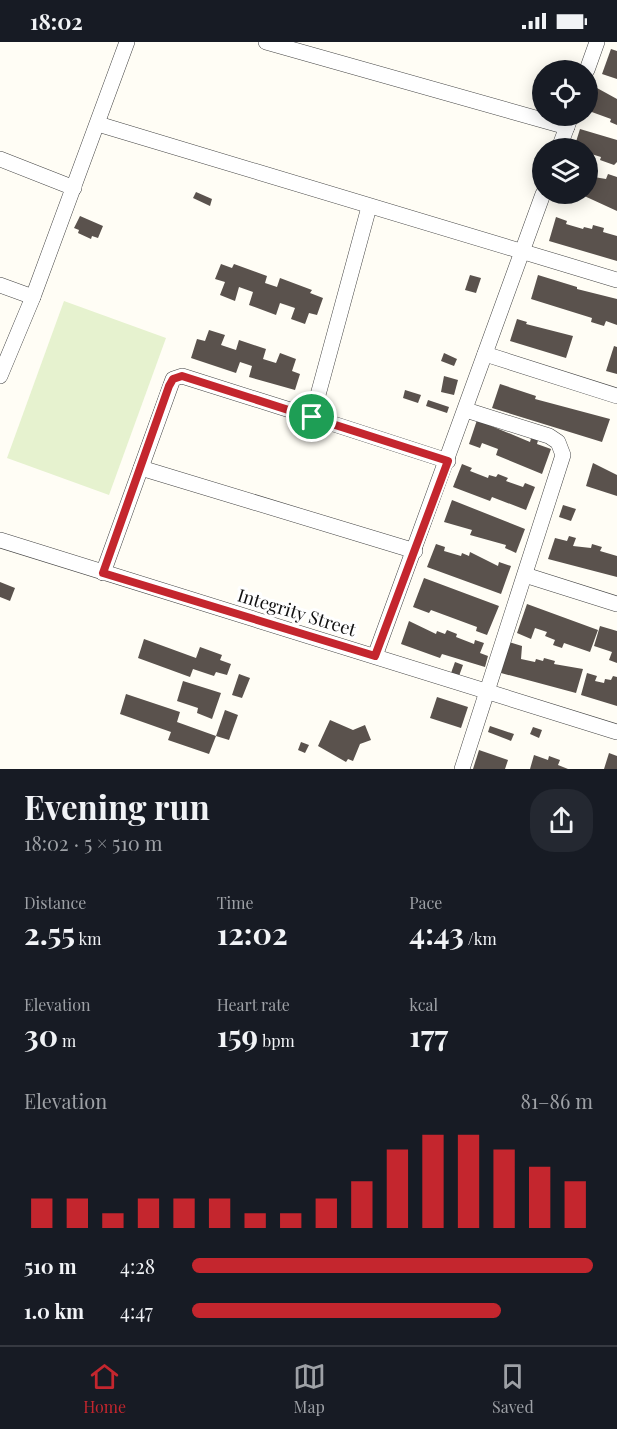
<!DOCTYPE html>
<meta charset="utf-8">
<style>
body{margin:0;font-family:"Playfair Display",serif;background:#242831;color:#f1f3f6;height:100vh;display:flex;flex-direction:column;font-size:22px;white-space:nowrap}
*{box-sizing:border-box;margin:0}
p{font-size:20px;color:#9ea1a6}
.icon{flex:none;width:33px;height:33px;fill:none;stroke:currentColor;stroke-width:2;stroke-linecap:round;stroke-linejoin:round}
.map{position:relative;height:727px;overflow:hidden}
.sheet{display:flex;flex-direction:column;background:#171b24;flex:1}
.sheet>*{flex:none}
.buttons{position:absolute;left:532px;top:18px;display:grid;gap:12px}
.buttons a{display:grid;place-items:center;width:66px;height:66px;border-radius:50%;background:#171b24;box-shadow:0 3px 15px #0003;font-size:30px}
.pin{position:absolute;display:grid;place-items:center;width:51px;height:51px;color:#fff;margin:-26px;border:3px solid #fff;border-radius:50%;box-shadow:0 2px 6px #0007}
.round{display:grid;place-items:center;flex:none;width:63px;height:63px;border-radius:24px;background:#242831}
.summary{display:flex;align-items:center;justify-content:space-between;height:102px;padding:0 24px}
h1{font-size:33px;font-weight:700;line-height:45px}
.figures{display:grid;grid-template-columns:repeat(3,1fr);gap:9px;height:102px;padding:6px 24px}
.figures div{display:grid;align-content:center}
.figures b{font-size:30px;font-weight:700}
.figures small{font-size:16px;font-weight:400}
.figures p{font-size:16px}
.chart{height:168px;padding:12px 24px}
.chart p{display:flex;justify-content:space-between}
.chart svg{width:100%;height:108px;margin-top:6px;stroke:#c4262e;stroke-width:6}
ul{padding:0 24px;list-style:none;font-size:20px}
li{display:grid;grid-template-columns:96px 72px 1fr;align-items:center;height:45px}
li i{height:15px;border-radius:8px;background:#c4262e}
.status{display:flex;justify-content:space-between;align-items:center;height:42px;padding:0 30px;background:#171b24;direction:ltr}
.status svg{height:16px;fill:currentColor}
.dock{display:flex;justify-content:space-around;align-items:center;height:84px;border-top:2px solid #363941;background:#171b24;font-size:16px;color:#9ea1a6}
.dock a{display:grid;justify-items:center;gap:3px}
.dock .current{color:#c4262e}
.map>svg:first-child{display:block}
</style>
<div class="status"><b>18:02</b><svg viewBox="0 0 49 12"><path d="M0 12V9h3v3zM5 12V6h3v6zM10 12V3h3v9zM15 12V0h3v12zM26 1h20v11H26zM47 4h2v5h-2z"/></svg></div>
<div class="map">
<svg width="617" height="727" viewBox="0 0 617 727">
<rect width="100%" height="100%" fill="#fffdf5"/>
<path fill="#e6f2cf" d="M64 259 166 296 109 453 7 416Z"/>
<g fill="#5a524d">
<path d="M611 7 617 9V37L602 32Z"/>
<path d="M597 46 617 57V83L610 80 611 77 589 69Z"/>
<path d="M580 87 617 98V120L614 123 600 118 601 115 588 111V106H574Z"/>
<path d="M608 132 617 135V169L580 152H588V134L606 137Z"/>
<path d="M196 150 212 157 210 164 193 156Z"/>
<path d="M80 174 103 184 98 196 92 194 91 197 78 191 79 188 74 186Z"/>
<path d="M556 175 567 179 566 182 583 187 584 185 592 187 593 183 604 186 603 190 617 194V219L549 199Z"/>
<path d="M221 222 232 226 234 222 267 234 265 241 277 245 280 236 312 248 310 251 323 256 317 273 309 271 305 282 291 277 295 266 280 261 276 273 249 263 253 250 239 245 235 259 220 253 225 240 215 237Z"/>
<path d="M470 233 481 236 476 251 465 248Z"/>
<path d="M538 233 577 245V247L617 257V283L606 279 604 284 591 280 592 276 531 257Z"/>
<path d="M517 277 527 280 526 282 573 294 566 316 510 299Z"/>
<path d="M209 288 225 293 221 303 236 308 239 298 266 307 263 317 276 321 280 311 296 317 292 329 300 332 295 348 249 335 252 324 240 320 236 331 191 316 197 297 205 299Z"/>
<path d="M614 304 617 305V332L606 329Z"/>
<path d="M444 311 457 317 454 324 441 319Z"/>
<path d="M444 334 458 338 454 353 441 350Z"/>
<path d="M500 342 536 354 535 357 610 377 602 400 492 366Z"/>
<path d="M405 348 421 353 418 361 403 356Z"/>
<path d="M428 358 449 365 447 371 426 364Z"/>
<path d="M477 378 530 400 532 393 539 395 537 402 551 407 542 432 496 413 498 407 482 401 480 406 469 402Z"/>
<path d="M593 421 617 433V454L586 444Z"/>
<path d="M462 422 472 426 470 429 488 436 489 433 496 435 498 432 508 436 506 439 523 445 525 441 535 445 526 468 492 455 490 459 453 445Z"/>
<path d="M452 458 525 487 516 511 505 506 506 503 470 493 472 488 444 480Z"/>
<path d="M563 463 576 467 571 479 559 475Z"/>
<path d="M569 494 576 496 573 504 591 506 592 502 602 505 600 509 617 514V535L548 517 555 496 567 499Z"/>
<path d="M436 502 445 505 444 509 461 514 462 511 469 514 470 510 498 524 499 520 511 524 501 552 427 525Z"/>
<path d="M424 536 499 564 487 593 476 589 477 585 431 568 429 571 413 565Z"/>
<path d="M0 540 15 546 10 559 0 555Z"/>
<path d="M527 562 598 588 590 610 564 601 562 606 553 603 555 598 545 594 547 590 535 586 531 597 517 591Z"/>
<path d="M409 579 436 592 437 589 445 592 447 588 457 592 456 595 474 602 475 598 484 601 480 611 488 614 485 625 442 612 440 616 401 602Z"/>
<path d="M600 584 617 589V621L609 618 612 610 594 604Z"/>
<path d="M144 597 196 616 200 605 222 613 220 618 231 622 227 633 216 630 214 634 193 627 190 635 138 616Z"/>
<path d="M509 600 522 604 521 617 535 620 536 617 543 619 544 616 555 619 554 622 583 627 576 651 501 631Z"/>
<path d="M455 620 463 623 459 634 451 631Z"/>
<path d="M587 631 597 634 595 639 604 641 605 637 611 638 613 634 617 635V664L581 653Z"/>
<path d="M239 632 250 636 242 656 232 653Z"/>
<path d="M183 639 221 651 212 677 197 671 198 666 177 659Z"/>
<path d="M126 652 180 670 177 680 216 694 209 712 168 698 171 690 120 672Z"/>
<path d="M437 655 468 665 461 686 430 676Z"/>
<path d="M225 668 238 673 229 698 216 694Z"/>
<path d="M330 678 353 688 365 683 371 698 360 702 353 719 348 717 346 720 318 704Z"/>
<path d="M490 684 514 692 511 699 488 690Z"/>
<path d="M533 685 542 688 539 696 530 692Z"/>
<path d="M301 700 309 703 305 711 298 708Z"/>
<path d="M479 708 508 718 505 727H473Z"/>
<path d="M609 711 617 714V727H604Z"/>
<path d="M534 713 548 718 549 714 560 718 558 723 568 727H530Z"/>
</g>
<g fill="none" stroke-linecap="round" stroke-linejoin="round">
<defs>
<g id="minor">
<path d="M266 0 567 85"/>
<path d="M587 28 597 0"/>
<path d="M98 82 617 238"/>
<path d="M559 106 571 74"/>
<path d="M0 117 74 146"/>
<path d="M369 165 312 375 448 419"/>
<path d="M0 243 33 255"/>
<path d="M485 312 617 354"/>
<path d="M0 334 33 255 127 0"/>
<path d="M141 426 415 509"/>
<path d="M0 498 617 690"/>
<path d="M103 531 173 337 182 334 312 375"/>
<path d="M525 533 617 562"/>
<path d="M375 614 543 152"/>
<path d="M462 727 563 413 558 400 549 394 466 368"/>
</g>
</defs>
<use href="#minor" stroke="#444" stroke-width="16"/>
<use href="#minor" stroke="#fff" stroke-width="15"/>
</g>
<g fill="none" stroke-linecap="round" stroke-linejoin="round">
<defs>
<path id="route" d="M182 334 448 419 375 614 103 531 169 344 173 337Z"/>
</defs>
<use href="#route" stroke="#fff" stroke-width="12"/>
<use href="#route" stroke="#c4262e" stroke-width="8"/>
</g>
<g text-anchor="middle" dominant-baseline="central" stroke-width="6" stroke-linejoin="round" paint-order="stroke">
<g font-size="18" fill="#111" stroke="#fff">
<text transform="translate(297 570) rotate(17)">Integrity Street</text>
</g>
</g>
</svg>
<div class="buttons">
<a><svg class="icon" aria-label="locate" viewBox="0 0 24 24"><circle cx="12" cy="12" r="6"/><path d="M12 2v4M12 18v4M2 12h4M18 12h4"/></svg></a>
<a><svg class="icon" aria-label="layers" viewBox="0 0 24 24"><path d="M12 4l9 5-9 5-9-5zM3 14l9 5 9-5"/></svg></a>
</div>
<div class="pin" style="left:312px;top:375px;background:#1e9e55"><svg class="icon" aria-label="arrive" viewBox="0 0 24 24"><path d="M6 21V4h12l-3 4 3 4H6"/></svg></div>
</div>
<section class="sheet">
<div class="summary"><div><h1>Evening run</h1><p>18:02 · 5 × 510 m</p></div><a class="round"><svg class="icon" aria-label="share" viewBox="0 0 24 24"><path d="M12 15V3M7 8l5-5 5 5M5 13v7h14v-7"/></svg></a></div>
<div class="figures">
<div><p>Distance</p><b>2.55<small> km</small></b></div>
<div><p>Time</p><b>12:02</b></div>
<div><p>Pace</p><b>4:43<small> /km</small></b></div>
</div>
<div class="figures">
<div><p>Elevation</p><b>30<small> m</small></b></div>
<div><p>Heart rate</p><b>159<small> bpm</small></b></div>
<div><p>kcal</p><b>177</b></div>
</div>
<div class="chart"><p><span>Elevation</span>81–86 m</p>
<svg viewBox="0 0 160 44" preserveAspectRatio="none"><path d="M5 44V32M15 44V32M25 44V38M35 44V32M45 44V32M55 44V32M65 44V38M75 44V38M85 44V32M95 44V25M105 44V12M115 44V6M125 44V6M135 44V12M145 44V19M155 44V25"/></svg>
</div>
<ul>
<li><b>510 m</b>4:28<i style="width:100%"></i></li>
<li><b>1.0 km</b>4:47<i style="width:77%"></i></li>
</ul>
</section>
<nav class="dock">
<a class="current"><svg class="icon" aria-label="home" viewBox="0 0 24 24"><path d="M3 11l9-7 9 7M6 9v11h12V9"/></svg>Home</a>
<a><svg class="icon" aria-label="map" viewBox="0 0 24 24"><path d="M3 6l6-2 6 2 6-2v14l-6 2-6-2-6 2zM9 4v14M15 6v14"/></svg>Map</a>
<a><svg class="icon" aria-label="saved" viewBox="0 0 24 24"><path d="M7 4h10v16l-5-4-5 4z"/></svg>Saved</a>
</nav>
